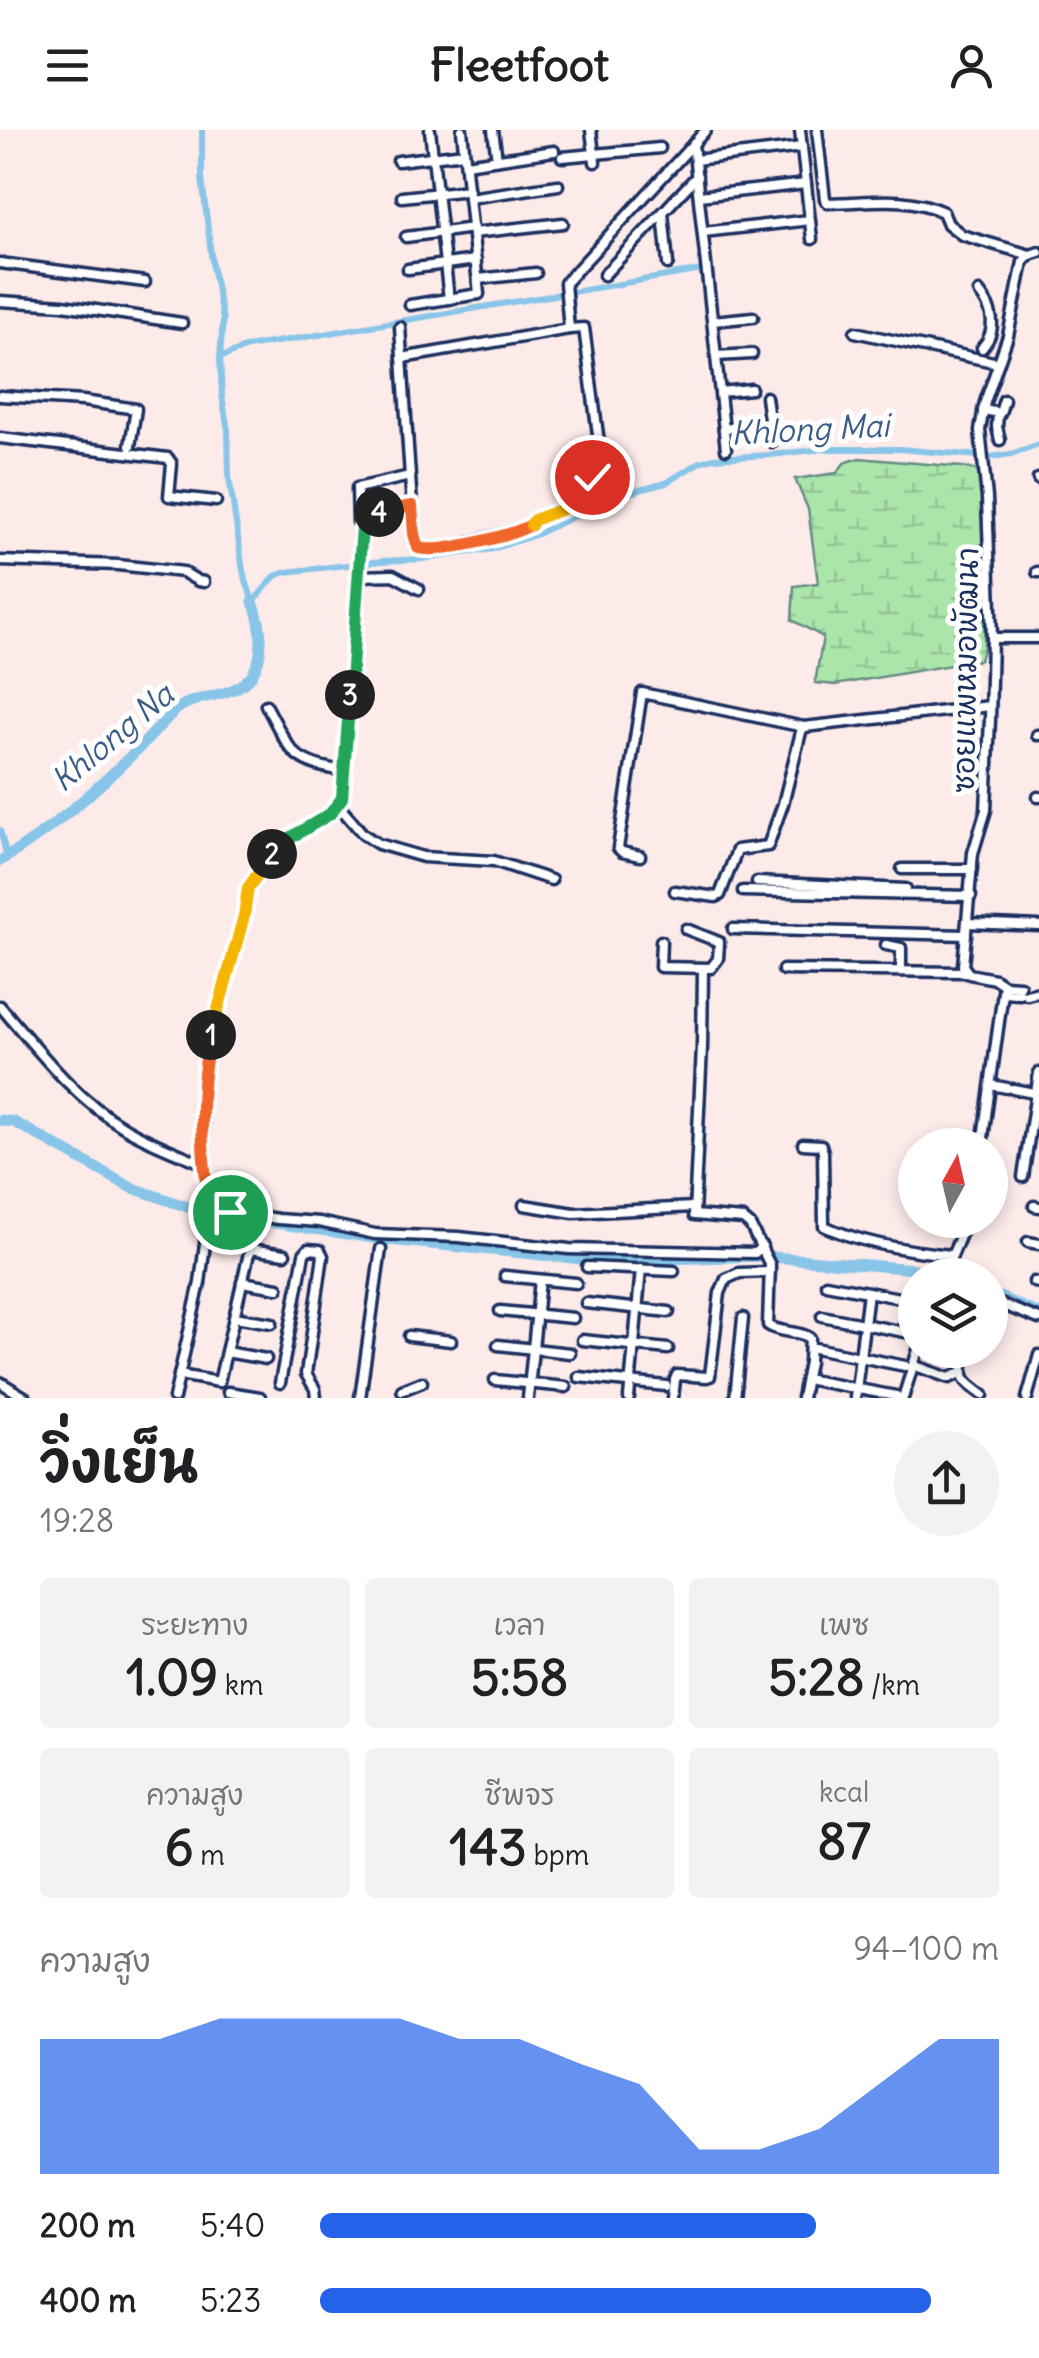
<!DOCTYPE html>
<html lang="th">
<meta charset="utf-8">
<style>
body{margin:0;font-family:Delius,"Playpen Sans Thai",sans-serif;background:#f2f2f2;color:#202124;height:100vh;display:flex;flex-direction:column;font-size:38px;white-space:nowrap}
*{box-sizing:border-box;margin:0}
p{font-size:32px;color:#757577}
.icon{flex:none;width:55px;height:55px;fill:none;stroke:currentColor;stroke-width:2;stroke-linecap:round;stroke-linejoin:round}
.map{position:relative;height:1268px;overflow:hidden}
.sheet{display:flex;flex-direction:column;background:#fff;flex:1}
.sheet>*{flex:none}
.needle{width:65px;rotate:8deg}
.controls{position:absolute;left:898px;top:998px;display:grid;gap:20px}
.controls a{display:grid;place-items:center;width:110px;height:110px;border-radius:50%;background:#fff;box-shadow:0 5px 15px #0003;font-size:50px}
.pin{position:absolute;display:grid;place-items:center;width:85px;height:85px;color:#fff;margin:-42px;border:5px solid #fff;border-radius:50%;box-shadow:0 2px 10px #0007}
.km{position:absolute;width:50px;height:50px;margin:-25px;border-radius:50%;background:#222;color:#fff;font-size:28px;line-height:50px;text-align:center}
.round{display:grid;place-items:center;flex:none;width:105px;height:105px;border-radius:52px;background:#f2f2f2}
.headline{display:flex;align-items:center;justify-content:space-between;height:170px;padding:0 40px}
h1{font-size:55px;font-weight:700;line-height:75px}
.figures{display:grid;grid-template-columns:repeat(3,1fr);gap:15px;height:170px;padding:10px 40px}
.figures div{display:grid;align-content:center;border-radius:10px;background:#f2f2f2;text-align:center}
.figures b{font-size:50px;font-weight:700}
.figures small{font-size:28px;font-weight:400}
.figures p{font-size:28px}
.chart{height:280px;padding:20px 40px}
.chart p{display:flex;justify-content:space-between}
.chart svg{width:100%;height:180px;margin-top:10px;fill:#2563eb;opacity:.7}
ul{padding:0 40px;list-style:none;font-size:32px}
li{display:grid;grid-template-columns:160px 120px 1fr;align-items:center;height:75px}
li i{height:25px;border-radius:12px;background:#2563eb}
header{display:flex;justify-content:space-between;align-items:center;height:130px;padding:0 40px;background:#fff;font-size:45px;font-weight:700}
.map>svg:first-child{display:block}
</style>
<header><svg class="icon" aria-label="menu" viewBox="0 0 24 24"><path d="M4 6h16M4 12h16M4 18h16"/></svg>Fleetfoot<svg class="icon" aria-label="person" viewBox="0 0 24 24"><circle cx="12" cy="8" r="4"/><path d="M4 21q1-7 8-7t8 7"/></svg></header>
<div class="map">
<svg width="1039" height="1268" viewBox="0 0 1039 1268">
<defs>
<pattern id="wetland-marsh" width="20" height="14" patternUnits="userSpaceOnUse" patternTransform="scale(2.5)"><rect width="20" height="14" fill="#ace5a9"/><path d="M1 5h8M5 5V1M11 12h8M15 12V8" fill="none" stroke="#93c594"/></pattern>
</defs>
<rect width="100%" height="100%" fill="#fdebea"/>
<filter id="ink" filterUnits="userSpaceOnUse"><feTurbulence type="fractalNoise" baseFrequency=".01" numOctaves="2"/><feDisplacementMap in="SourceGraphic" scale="20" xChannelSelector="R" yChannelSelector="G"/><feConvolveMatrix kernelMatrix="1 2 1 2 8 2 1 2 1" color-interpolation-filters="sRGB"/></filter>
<g filter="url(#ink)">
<path fill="url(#wetland-marsh)" stroke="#648a84" stroke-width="2.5" d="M859 328 962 337 976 340 982 349 985 460 984 516 980 530 835 555 815 553 823 507 792 490 794 456 818 453 808 379 795 349 837 343 844 333Z"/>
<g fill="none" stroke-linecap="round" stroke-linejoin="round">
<g stroke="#88c5e8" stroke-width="6">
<path d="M202 0V48L213 141 223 190 220 228 222 266 228 300 229 347 243 441 253 472"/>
<path d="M220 228 247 217 702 140"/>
<path d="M253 472 275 446 286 442 382 431 422 429 493 419 535 405 617 366 666 353 700 332 713 328 771 325 823 319H899L991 327 1011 324 1039 314"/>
<path d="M0 700 7 727"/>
</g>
<g stroke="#88c5e8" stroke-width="11">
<path d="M0 731C51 701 96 660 138 619 151 607 162 592 176 580 198 562 232 570 251 546 266 525 262 494 253 472"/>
<path d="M0 990 14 992 130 1057 202 1082 380 1109 602 1131 761 1126 915 1139 951 1145"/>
<path d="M990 1163 1039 1184"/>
</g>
<defs>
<g id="minor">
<path d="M430 0 449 169"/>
<path d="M493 0 497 29"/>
<path d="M591 0 595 32"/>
<path d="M800 0 812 109"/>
<path d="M817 0 825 69 828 73C868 73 904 64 943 82L948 94 962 105 1030 125"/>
<path d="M693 14 726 319"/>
<path d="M562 27 660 18"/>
<path d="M695 30 802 17"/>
<path d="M398 31 464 23"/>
<path d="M466 34 554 21"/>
<path d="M699 66 806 54"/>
<path d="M402 67 469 60"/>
<path d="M469 68 558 55"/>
<path d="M663 83 668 134"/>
<path d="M703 102 810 90"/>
<path d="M473 103 563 93"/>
<path d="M406 107 473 98"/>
<path d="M0 133 145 152"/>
<path d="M408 139 476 130"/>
<path d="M604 145 697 46"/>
<path d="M478 149 536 143"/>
<path d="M979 162C993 179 998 200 982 218"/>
<path d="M0 171 63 175 182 193"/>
<path d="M410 175 479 164 462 0"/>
<path d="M713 191 753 187"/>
<path d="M400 197 412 376"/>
<path d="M569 199 565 153 706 0"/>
<path d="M855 202 998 233"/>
<path d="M716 226 752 224"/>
<path d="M402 228 569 199 584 198 603 343"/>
<path d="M720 262 751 259"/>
<path d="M0 266 83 271 136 279 130 316"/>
<path d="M766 267 772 312"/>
<path d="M983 280 1000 283 1004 270"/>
<path d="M998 283 997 297 1000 310"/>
<path d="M724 299 769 293"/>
<path d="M0 308 168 328 172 334 169 366 216 371"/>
<path d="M1038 349H1039"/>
<path d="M358 392 357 358 410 346"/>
<path d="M0 431 118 435 183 442 198 451 204 452"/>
<path d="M1037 442H1039"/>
<path d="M359 446 393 445 419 459"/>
<path d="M992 508H1039"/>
<path d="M266 575C291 621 290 633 344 641"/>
<path d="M1037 605H1039"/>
<path d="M1038 667H1039"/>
<path d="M338 675 363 704 378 714 423 727 494 731 551 750"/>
<path d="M640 726 622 722 618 718 642 563 804 597"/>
<path d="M902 739H972"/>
<path d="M757 752 906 759"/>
<path d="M675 761 716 767 720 765 737 720 768 716 783 674 801 602 804 597 990 576"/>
<path d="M743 761 971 766"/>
<path d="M968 793 1039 796"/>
<path d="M733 799 966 805"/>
<path d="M661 811 660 837 711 838 718 829 719 812 686 799"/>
<path d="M886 815 901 818V841"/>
<path d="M703 840 702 917 694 1085 743 1089 750 1095 770 1135 768 1195C781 1204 798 1200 810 1208L809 1232 802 1268"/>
<path d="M783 840 965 842"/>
<path d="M1004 855 1020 856"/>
<path d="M1003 863 1020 864"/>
<path d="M1027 865 1039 862"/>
<path d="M0 876C38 920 74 968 125 998 150 1013 178 1023 204 1034"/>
<path d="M991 955 1007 958"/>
<path d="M1013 959 1039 964"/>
<path d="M803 1014 821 1015 823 1022 824 1096C863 1114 909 1121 951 1125"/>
<path d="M982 1015 1004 855 995 849 969 844 963 836 973 723 986 680 990 589 992 508 987 368 980 300 985 272 1008 206 1023 132 1030 125 1039 122"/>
<path d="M1023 1047 1039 943"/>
<path d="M208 1070 214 1078 220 1080 278 1089 319 1092 375 1104 459 1107 569 1119 755 1123 762 1116"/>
<path d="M524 1075 574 1083 694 1077"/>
<path d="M1034 1076 1039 1077"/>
<path d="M1028 1112 1039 1114"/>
<path d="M587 1137 674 1141"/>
<path d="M944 1145 967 1090"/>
<path d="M505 1146 576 1153"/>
<path d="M242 1152 278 1158"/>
<path d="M1034 1152 1039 1153"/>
<path d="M826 1154 915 1171"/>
<path d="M990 1170 1039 1189"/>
<path d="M586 1173 669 1182"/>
<path d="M500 1181 573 1188"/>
<path d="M822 1186 915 1204"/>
<path d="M234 1187 272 1193"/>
<path d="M409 1206 451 1211"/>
<path d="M582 1210 668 1219"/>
<path d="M498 1215 570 1223"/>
<path d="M815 1218 905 1236"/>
<path d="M965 1220C961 1248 959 1248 983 1265"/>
<path d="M226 1222 266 1229"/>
<path d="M913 1235 949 1248 961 1243"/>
<path d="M179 1245 219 1252 250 1119 285 1124"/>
<path d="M579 1247 666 1256"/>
<path d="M495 1250 566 1257"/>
<path d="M811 1250 896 1266"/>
<path d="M0 1252 26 1268"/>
<path d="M280 1253 304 1124 308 1119 320 1120 323 1126 306 1244 315 1259 316 1268"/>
<path d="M402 1260 422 1252"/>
<path d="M228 1262 260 1267"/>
<path d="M174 1268 200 1153 208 1090 202 957 206 924 244 786 248 758 266 730 285 711 330 685 342 668 362 397 365 387 375 382 412 376 414 403 418 418 438 420 519 400 530 395 534 390 588 369C595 347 586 345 615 341L621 348"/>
<path d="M360 1268 381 1119"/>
<path d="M528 1268 540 1150"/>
<path d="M629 1268 641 1139"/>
<path d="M673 1268 675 1250 677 1245 707 1247 710 1246 720 1163 726 1149 739 1143 770 1142"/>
<path d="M735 1268 743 1188"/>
<path d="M855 1268 868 1162"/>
<path d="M903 1268 918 1220"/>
<path d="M1027 1268 1039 1225"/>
</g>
</defs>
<use href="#minor" stroke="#1b2f5e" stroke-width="15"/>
<use href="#minor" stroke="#fff" stroke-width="8"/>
</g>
</g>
<g fill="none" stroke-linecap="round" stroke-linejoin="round" filter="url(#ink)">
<defs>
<path id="split-1" d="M211 905C197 958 202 1016 208 1070L215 1079 230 1082"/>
<path id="split-2" d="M211 905 244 786 248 758 272 724"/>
<path id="split-3" d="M272 724 285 711 330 684 342 668 350 565"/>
<path id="split-4" d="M350 565 362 397 365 387 379 382"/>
<path id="split-5" d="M379 382 412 376 414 404 418 418C440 424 510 406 531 395"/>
<path id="split-6" d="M531 395 534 390 588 369 592 347"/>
</defs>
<use href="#split-1" stroke="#fff" stroke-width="20"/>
<use href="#split-2" stroke="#fff" stroke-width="20"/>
<use href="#split-3" stroke="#fff" stroke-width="20"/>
<use href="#split-4" stroke="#fff" stroke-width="20"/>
<use href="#split-5" stroke="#fff" stroke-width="20"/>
<use href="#split-6" stroke="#fff" stroke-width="20"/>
<use href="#split-1" stroke="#f0652b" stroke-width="12"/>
<use href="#split-2" stroke="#f5b400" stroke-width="12"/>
<use href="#split-3" stroke="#22a559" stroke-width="12"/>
<use href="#split-4" stroke="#22a559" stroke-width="12"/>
<use href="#split-5" stroke="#f0652b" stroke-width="12"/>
<use href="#split-6" stroke="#f5b400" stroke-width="12"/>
</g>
<g text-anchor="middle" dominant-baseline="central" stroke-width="10" stroke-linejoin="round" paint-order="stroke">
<g font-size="30" fill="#1b2f5e" stroke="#fff">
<text transform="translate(965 540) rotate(-89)">ซอยแพหมอพัฒนา</text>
</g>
<g font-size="32" font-style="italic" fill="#3c5c87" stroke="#fff">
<text transform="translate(810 299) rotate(-3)">Khlong Mai</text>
<text transform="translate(112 607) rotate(-40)">Khlong Na</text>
</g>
</g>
</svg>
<div class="controls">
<a><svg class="needle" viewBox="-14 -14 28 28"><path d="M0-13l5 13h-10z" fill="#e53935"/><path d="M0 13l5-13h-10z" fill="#757577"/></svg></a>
<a><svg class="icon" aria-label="layers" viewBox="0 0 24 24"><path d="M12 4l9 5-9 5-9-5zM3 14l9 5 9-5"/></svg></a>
</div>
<div class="pin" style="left:230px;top:1082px;background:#1e9e55"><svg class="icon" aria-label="arrive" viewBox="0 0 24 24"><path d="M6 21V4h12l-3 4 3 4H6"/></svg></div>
<div class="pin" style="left:592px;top:347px;background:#d93025"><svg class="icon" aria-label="check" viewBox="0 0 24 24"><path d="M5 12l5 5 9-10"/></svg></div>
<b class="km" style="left:211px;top:905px">1</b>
<b class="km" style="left:272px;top:724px">2</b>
<b class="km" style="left:350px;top:565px">3</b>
<b class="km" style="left:379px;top:382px">4</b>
</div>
<section class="sheet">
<div class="headline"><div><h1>วิ่งเย็น</h1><p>19:28</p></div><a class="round"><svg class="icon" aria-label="share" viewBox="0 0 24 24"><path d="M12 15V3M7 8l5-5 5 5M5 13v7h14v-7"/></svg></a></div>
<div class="figures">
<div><p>ระยะทาง</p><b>1.09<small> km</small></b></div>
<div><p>เวลา</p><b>5:58</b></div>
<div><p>เพซ</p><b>5:28<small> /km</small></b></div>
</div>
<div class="figures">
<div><p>ความสูง</p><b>6<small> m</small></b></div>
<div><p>ชีพจร</p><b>143<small> bpm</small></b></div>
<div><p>kcal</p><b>87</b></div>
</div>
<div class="chart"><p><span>ความสูง</span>94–100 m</p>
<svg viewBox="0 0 160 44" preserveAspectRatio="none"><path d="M0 44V11L10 11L20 11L30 6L40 6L50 6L60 6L70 11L80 11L90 17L100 22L110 38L120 38L130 33L140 22L150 11L160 11V44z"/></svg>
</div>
<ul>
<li><b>200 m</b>5:40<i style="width:73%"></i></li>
<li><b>400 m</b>5:23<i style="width:90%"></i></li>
</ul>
</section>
